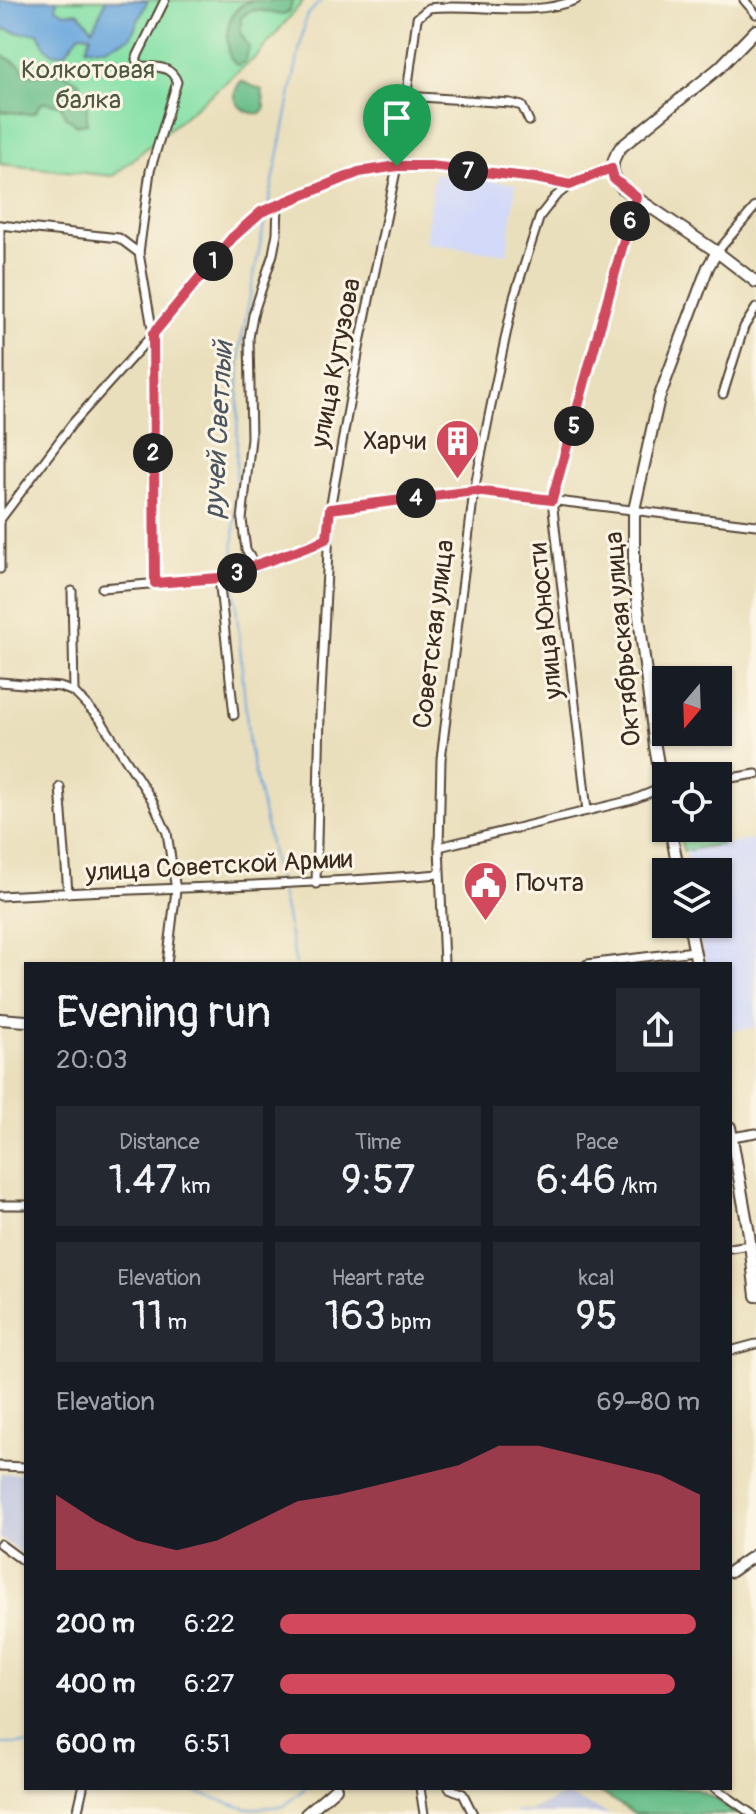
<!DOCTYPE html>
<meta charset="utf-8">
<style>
body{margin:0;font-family:Pangolin,sans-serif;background:#242831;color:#f1f3f6;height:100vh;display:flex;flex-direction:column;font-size:30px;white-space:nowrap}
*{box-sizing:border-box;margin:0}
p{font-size:26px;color:#9ea1a6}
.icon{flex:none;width:44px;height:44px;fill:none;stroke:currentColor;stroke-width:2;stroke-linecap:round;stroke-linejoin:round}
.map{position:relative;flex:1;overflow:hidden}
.drawer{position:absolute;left:24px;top:962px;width:708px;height:828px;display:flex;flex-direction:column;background:#171b24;border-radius:0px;box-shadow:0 2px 6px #0004}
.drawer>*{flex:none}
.needle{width:52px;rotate:199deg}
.controls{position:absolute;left:652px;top:666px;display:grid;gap:16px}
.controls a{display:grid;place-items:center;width:80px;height:80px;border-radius:0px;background:#171b24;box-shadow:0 2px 6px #0004;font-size:40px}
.pin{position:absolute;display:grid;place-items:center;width:68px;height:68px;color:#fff;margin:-82px -34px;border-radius:50% 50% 50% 0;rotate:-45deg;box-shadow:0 0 8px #0007}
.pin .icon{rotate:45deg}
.km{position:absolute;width:40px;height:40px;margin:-20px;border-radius:50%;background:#222;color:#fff;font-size:22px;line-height:40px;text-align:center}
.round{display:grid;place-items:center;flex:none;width:84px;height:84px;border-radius:0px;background:#242831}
.headline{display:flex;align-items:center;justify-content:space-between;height:136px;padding:0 32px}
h1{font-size:44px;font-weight:600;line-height:60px}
.metrics{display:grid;grid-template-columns:repeat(3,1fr);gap:12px;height:136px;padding:8px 32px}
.metrics div{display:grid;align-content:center;border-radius:0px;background:#242831;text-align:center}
.metrics b{font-size:40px;font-weight:600}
.metrics small{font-size:22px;font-weight:400}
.metrics p{font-size:22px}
.chart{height:224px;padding:16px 32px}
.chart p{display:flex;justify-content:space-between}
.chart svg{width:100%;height:144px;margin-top:8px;fill:#d1495b;opacity:.7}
ul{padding:0 32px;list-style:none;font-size:26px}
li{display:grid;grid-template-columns:128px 96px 1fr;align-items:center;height:60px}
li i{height:20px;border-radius:10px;background:#d1495b}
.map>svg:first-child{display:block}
</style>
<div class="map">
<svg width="756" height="1814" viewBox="0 0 756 1814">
<rect width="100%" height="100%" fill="#fcf5e5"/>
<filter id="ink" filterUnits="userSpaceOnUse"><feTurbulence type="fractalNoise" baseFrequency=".0125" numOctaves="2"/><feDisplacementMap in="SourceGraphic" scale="16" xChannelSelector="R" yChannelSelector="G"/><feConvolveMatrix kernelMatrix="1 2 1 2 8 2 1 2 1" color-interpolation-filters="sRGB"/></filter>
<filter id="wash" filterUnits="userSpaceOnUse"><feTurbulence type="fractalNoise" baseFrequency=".006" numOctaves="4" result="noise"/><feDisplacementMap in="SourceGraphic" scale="32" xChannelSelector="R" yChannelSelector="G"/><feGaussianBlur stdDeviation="1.8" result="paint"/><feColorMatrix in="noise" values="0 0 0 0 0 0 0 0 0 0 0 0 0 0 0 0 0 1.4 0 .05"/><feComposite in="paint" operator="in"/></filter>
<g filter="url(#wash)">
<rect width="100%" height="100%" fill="#eadfbc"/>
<g fill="#d2d9f9">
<path d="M434 173 516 184 507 254 425 243Z"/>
<path d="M756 839V1027L730 1031V964H705L698 924H718V872H690L686 850Z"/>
</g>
<g fill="#bcc3de">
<path d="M0 1473 26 1474V1556L0 1538Z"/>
<path d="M565 1795 610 1814H515L516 1810 529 1811Z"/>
</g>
<g fill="#87e1a7" stroke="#618662" stroke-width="2">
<path d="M0 0H304L257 56 113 176 0 164Z"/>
<path d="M718 818 721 844 683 851 679 828H718Z"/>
</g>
<g fill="#6dbf8c" stroke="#547455" stroke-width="2">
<path d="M252 0H293L289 11 283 15C266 14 255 3 241 18V34L249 47 245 62 237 65C227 57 229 54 228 42 226 22 232 7 252 0Z"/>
<path d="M0 54 20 65 26 75 64 73 79 82 87 108V123L76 125 66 117 60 105 45 102 39 105 36 112 28 114 0 111Z"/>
<path d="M241 81 262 90 265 107 260 114C240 113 227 99 241 81Z"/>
<path d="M594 1788H693L716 1799 738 1814H635Z"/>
</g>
<path fill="#6ca8dd" stroke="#54697e" stroke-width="2" d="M0 0H57L56 8 65 13 78 12 93 29 106 0H148L130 38 105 48H86L91 35 80 34 65 53 54 54 45 47 38 33H19L0 28Z"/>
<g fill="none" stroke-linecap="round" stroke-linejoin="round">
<g stroke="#6ca8dd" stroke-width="2">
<path d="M268 207 306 17 321 0"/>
<path d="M266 214 240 347 233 570 249 746 278 881"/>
<path d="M280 887 296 964"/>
<path d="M0 1744H26"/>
<path d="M184 1788 247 1809 284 1806 305 1788"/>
</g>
</g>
</g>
<g filter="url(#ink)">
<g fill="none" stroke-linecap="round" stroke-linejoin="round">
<defs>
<g id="street">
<path d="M744 0 756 14"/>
<path d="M406 96 510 103 522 106 529 121"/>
<path d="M0 225 119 238 139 253"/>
<path d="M717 252 756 206"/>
<path d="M723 394 744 327 756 308"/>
<path d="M330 509 474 491 756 525"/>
<path d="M0 520 72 424 153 334 232 238 261 212 359 172 397 166H430L536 178 570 185"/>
<path d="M256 567 246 550 242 520 251 438 249 338 253 315 273 254 277 233 278 204"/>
<path d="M0 569V225"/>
<path d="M219 578 234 715"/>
<path d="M155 583 153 334 139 253 150 171 177 82C171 65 156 67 140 66L136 59 165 0"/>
<path d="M102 588 219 578 256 567 327 538"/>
<path d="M72 591 74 692"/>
<path d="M0 682 60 687 74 692 100 719 152 800 167 833 176 890 167 964"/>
<path d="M718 780 756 774"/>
<path d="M60 787 68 893"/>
<path d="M587 811 552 500 636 197"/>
<path d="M439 847 632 800 664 787"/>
<path d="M316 884 320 714 330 509 361 338 397 166 417 18 429 8C478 3 530 18 576 0"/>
<path d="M0 896C147 888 293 886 439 874"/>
<path d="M444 964 439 847 441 759 474 491 493 396 514 297 540 216 555 197 570 185 611 168"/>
<path d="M587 964 694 951"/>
<path d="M732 1137 756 1133"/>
<path d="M0 1205H26"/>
<path d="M730 1248 750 1245"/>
<path d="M730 1351 756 1344"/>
<path d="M0 1466 26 1467"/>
<path d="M0 1544 26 1563"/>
<path d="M420 1788 424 1814"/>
<path d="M449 1788 463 1794 473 1814"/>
<path d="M715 1788 752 1814"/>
<path d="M77 1814 83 1788"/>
</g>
<g id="secondary">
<path d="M756 30 719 68 620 148C610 162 610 174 622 188L717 252 756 282"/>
<path d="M666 808 655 747 634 576V510L659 398 708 267 717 252"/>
<path d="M670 828 679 872"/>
<path d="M689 924 697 964"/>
<path d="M0 1019 26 1021"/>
<path d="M730 1127 749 1234 756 1296"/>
<path d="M730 1572 756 1554"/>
<path d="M306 1814 336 1788"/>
</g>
</defs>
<use href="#street" stroke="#554536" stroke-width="11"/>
<use href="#secondary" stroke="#554536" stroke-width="14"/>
<use href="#street" stroke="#fff" stroke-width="7"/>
<use href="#secondary" stroke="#fff" stroke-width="10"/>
</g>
</g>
<g fill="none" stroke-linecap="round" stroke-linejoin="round" filter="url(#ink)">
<defs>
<path id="route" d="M397 166H430L536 178 570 185 611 168 614 179 636 197 552 500 474 491 330 509 327 538 313 545 219 578 155 583 153 334 232 238 261 212 359 172Z"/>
</defs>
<use href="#route" stroke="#fff" stroke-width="16"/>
<use href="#route" stroke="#d1495b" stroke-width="10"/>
</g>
<defs>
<symbol id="building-pin" viewBox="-11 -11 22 30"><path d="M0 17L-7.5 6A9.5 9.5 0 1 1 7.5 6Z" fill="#d1495b" stroke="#fcf5e5"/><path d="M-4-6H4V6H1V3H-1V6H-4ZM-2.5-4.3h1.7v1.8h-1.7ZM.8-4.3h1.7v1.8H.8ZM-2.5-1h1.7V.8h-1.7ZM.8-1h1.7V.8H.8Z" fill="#fff"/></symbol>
<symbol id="civic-pin" viewBox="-11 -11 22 30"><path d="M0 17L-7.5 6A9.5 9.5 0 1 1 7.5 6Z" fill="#d1495b" stroke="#fcf5e5"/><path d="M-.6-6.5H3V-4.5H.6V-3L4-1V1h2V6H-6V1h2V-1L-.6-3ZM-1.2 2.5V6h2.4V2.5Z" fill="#fff"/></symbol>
</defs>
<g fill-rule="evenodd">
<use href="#building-pin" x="432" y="416" width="51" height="69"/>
<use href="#civic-pin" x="460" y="858" width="51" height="69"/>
</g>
<g text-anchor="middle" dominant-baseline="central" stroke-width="6" stroke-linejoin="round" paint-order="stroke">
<g font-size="26" fill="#4e5840" stroke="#fcf5e5">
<text x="88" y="70">Колкотовая<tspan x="88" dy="30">балка</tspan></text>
</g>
<g font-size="26" fill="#3b2a1e" stroke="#fcf5e5">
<text transform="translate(336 363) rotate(-79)">улица Кутузова</text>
<text transform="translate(546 621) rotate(-96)">улица Юности</text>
<text transform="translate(434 634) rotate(-83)">Советская улица</text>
<text transform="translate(623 639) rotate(-95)">Октябрьская улица</text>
<text transform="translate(219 866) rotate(-3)">улица Советской Армии</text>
</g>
<g font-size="26" fill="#3b2a1e" stroke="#fcf5e5" text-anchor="end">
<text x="426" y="441">Харчи</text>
<text x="516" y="883" text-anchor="start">Почта</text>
</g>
<g font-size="28" font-style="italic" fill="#4c5661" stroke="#fcf5e5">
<text transform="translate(219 430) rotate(-87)">ручей Светлый</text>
</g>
</g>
</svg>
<div class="controls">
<a><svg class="needle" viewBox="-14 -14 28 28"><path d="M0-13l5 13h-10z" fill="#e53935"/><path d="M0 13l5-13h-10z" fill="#9ea1a6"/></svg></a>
<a><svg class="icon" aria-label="locate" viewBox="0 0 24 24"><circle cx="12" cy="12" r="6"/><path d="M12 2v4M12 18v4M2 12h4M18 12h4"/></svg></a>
<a><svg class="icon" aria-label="layers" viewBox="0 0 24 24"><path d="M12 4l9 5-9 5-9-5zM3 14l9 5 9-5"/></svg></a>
</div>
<div class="pin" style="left:397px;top:166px;background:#1e9e55"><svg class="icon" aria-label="arrive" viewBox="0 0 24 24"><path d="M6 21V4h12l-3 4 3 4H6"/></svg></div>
<b class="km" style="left:213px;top:261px">1</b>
<b class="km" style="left:153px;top:453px">2</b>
<b class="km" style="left:237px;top:573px">3</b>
<b class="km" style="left:416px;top:498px">4</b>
<b class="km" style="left:574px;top:426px">5</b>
<b class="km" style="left:630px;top:221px">6</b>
<b class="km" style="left:468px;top:171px">7</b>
<section class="drawer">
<div class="headline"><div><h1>Evening run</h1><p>20:03</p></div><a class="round"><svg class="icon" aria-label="share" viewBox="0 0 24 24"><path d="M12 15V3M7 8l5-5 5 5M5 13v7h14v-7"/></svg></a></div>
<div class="metrics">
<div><p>Distance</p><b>1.47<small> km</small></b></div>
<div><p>Time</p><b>9:57</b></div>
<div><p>Pace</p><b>6:46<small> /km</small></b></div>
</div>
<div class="metrics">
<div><p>Elevation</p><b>11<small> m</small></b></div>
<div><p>Heart rate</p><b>163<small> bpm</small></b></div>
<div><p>kcal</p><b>95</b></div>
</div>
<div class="chart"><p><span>Elevation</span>69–80 m</p>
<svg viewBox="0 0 160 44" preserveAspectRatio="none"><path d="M0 44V21L10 29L20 35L30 38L40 35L50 29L60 23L70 21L80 18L90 15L100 12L110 6L120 6L130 9L140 12L150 15L160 21V44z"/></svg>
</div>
<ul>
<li><b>200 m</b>6:22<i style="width:99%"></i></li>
<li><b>400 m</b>6:27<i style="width:94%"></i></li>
<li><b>600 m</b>6:51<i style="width:74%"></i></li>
</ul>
</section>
</div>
